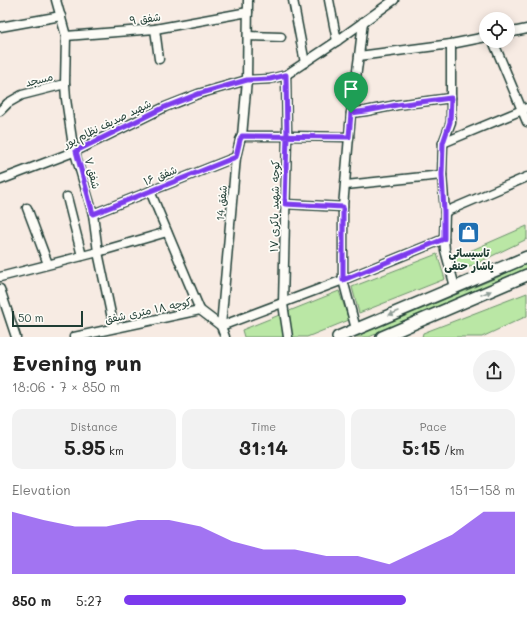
<!DOCTYPE html>
<meta charset="utf-8">
<style>
body{margin:0;font-family:Mali,"Playpen Sans Arabic",sans-serif;background:#f2f2f2;color:#222;height:100vh;display:flex;flex-direction:column;font-size:15px;white-space:nowrap}
*{box-sizing:border-box;margin:0}
p{font-size:13px;color:#767676}
.icon{flex:none;width:22px;height:22px;fill:none;stroke:currentColor;stroke-width:2;stroke-linecap:round;stroke-linejoin:round}
.map{position:relative;height:337px;overflow:hidden}
.side{display:flex;flex-direction:column;background:#fff;flex:1}
.side>*{flex:none}
.controls{position:absolute;left:479px;top:12px;display:grid;gap:8px}
.controls a{display:grid;place-items:center;width:36px;height:36px;border-radius:50%;background:#fff;box-shadow:0 2px 10px #0003;font-size:20px}
.scale{position:absolute;left:12px;bottom:10px;width:71px;box-sizing:border-box;padding-left:4px;border:2px solid #1f3d34;border-top:0;font-size:11px;line-height:14px;white-space:nowrap;color:#1f3d34;-webkit-text-stroke:3px #fdfcf7;paint-order:stroke}
.pin{position:absolute;display:grid;place-items:center;width:34px;height:34px;color:#fff;margin:-41px -17px;border-radius:50% 50% 50% 0;rotate:-45deg;box-shadow:0 0 4px #0007}
.pin .icon{rotate:45deg}
.round{display:grid;place-items:center;flex:none;width:42px;height:42px;border-radius:21px;background:#f2f2f2}
.head{display:flex;align-items:center;justify-content:space-between;height:68px;padding:0 12px}
h1{font-size:22px;font-weight:700;line-height:30px}
.figures{display:grid;grid-template-columns:repeat(3,1fr);gap:6px;height:68px;padding:4px 12px}
.figures div{display:grid;align-content:center;border-radius:10px;background:#f2f2f2;text-align:center}
.figures b{font-size:20px;font-weight:700}
.figures small{font-size:11px;font-weight:400}
.figures p{font-size:11px}
.chart{height:112px;padding:8px 12px}
.chart p{display:flex;justify-content:space-between}
.chart svg{width:100%;height:72px;margin-top:4px;fill:#7c3aed;opacity:.7}
ul{padding:0 12px;list-style:none;font-size:13px}
li{display:grid;grid-template-columns:64px 48px 1fr;align-items:center;height:30px}
li i{height:10px;border-radius:5px;background:#7c3aed}
.map>svg:first-child{display:block}
</style>
<div class="map">
<svg width="527" height="337" viewBox="0 0 527 337">
<rect width="100%" height="100%" fill="#f7ebe3"/>
<filter id="ink" filterUnits="userSpaceOnUse"><feTurbulence type="fractalNoise" baseFrequency=".025" numOctaves="2"/><feDisplacementMap in="SourceGraphic" scale="8" xChannelSelector="R" yChannelSelector="G"/><feConvolveMatrix kernelMatrix="1 2 1 2 8 2 1 2 1" color-interpolation-filters="sRGB"/></filter>
<g filter="url(#ink)">
<g fill="#bae7a5" stroke="#6c926c">
<path d="M527 226V239L459 272 454 258Z"/>
<path d="M437 254 445 279 359 313 352 287Z"/>
<path d="M527 263V269L369 337H355L496 278Z"/>
<path d="M339 291 349 320 307 337H244L242 330Z"/>
<path d="M527 293V316L482 337H422L423 333Z"/>
</g>
<g fill="none" stroke-linecap="round" stroke-linejoin="round">
<defs>
<g id="street">
<path d="M56 0 66 36 65 84 66 99 73 146 93 214 98 252 114 328"/>
<path d="M293 0 305 63"/>
<path d="M329 0 337 41"/>
<path d="M0 27 61 16"/>
<path d="M155 29 159 59"/>
<path d="M508 33 527 29"/>
<path d="M66 36 155 29 248 12"/>
<path d="M248 36 281 37"/>
<path d="M493 41 527 122"/>
<path d="M451 44V122L443 143 442 175 445 212 444 239 445 250 455 287"/>
<path d="M359 56 451 44 486 37"/>
<path d="M286 75 287 136 283 304 288 337"/>
<path d="M0 111 8 103 22 95 65 84"/>
<path d="M351 113 366 111 397 105 451 98"/>
<path d="M242 136H287L349 137"/>
<path d="M443 143 527 108"/>
<path d="M0 180 76 151 165 107 198 94 247 80 270 79 286 75 337 41 394 0"/>
<path d="M346 185 442 175"/>
<path d="M150 191 200 310"/>
<path d="M67 197 82 256"/>
<path d="M285 204 343 207"/>
<path d="M27 208 48 264"/>
<path d="M445 212 527 177"/>
<path d="M93 214 236 157"/>
<path d="M0 277 98 252 167 232"/>
<path d="M0 289 16 337"/>
<path d="M356 329 343 280V207L351 113 359 56 363 22"/>
<path d="M74 337 200 310 221 326 343 280 444 239"/>
<path d="M225 337 221 326 236 157 240 140 242 136 247 80 248 0"/>
</g>
<g id="secondary">
<path d="M338 337 527 257"/>
<path d="M382 337 527 275"/>
</g>
</defs>
<use href="#street" stroke="#1f3d34" stroke-width="11"/>
<use href="#secondary" stroke="#1f3d34" stroke-width="14"/>
<use href="#street" stroke="#fdfcf7" stroke-width="8"/>
<use href="#secondary" stroke="#fdfcf7" stroke-width="11"/>
</g>
<defs><path id="oneway-solid" d="M-6-.8H1V-3.2L6.5 0L1 3.2V.8H-6Z"/></defs>
<g fill="#8e9c96">
<use href="#oneway-solid" transform="translate(486 293) rotate(-23)"/>
<use href="#oneway-solid" transform="translate(394 313) rotate(157)"/>
</g>
</g>
<g fill="none" stroke-linecap="round" stroke-linejoin="round" filter="url(#ink)">
<defs>
<path id="route" d="M351 113 349 137 242 136 240 140 236 157 93 214 76 151 165 107 198 94 247 80 270 79 286 75 287 136 285 204 343 207V280L444 239V212L442 175 443 143 450 122 451 98 397 105 366 111 351 113"/>
</defs>
<use href="#route" stroke="#fff" stroke-width="8"/>
<use href="#route" stroke="#7c3aed" stroke-width="5"/>
</g>
<defs>
<symbol id="shop-square" viewBox="-11 -11 22 22"><rect x="-9" y="-9" width="18" height="18" rx="4" fill="#1f6fb2" stroke="#fdfcf7"/><path d="M-5-2.5h2.3a2.7 3.5 0 0 1 5.4 0H5L5.5 6h-11ZM-1.5-2.5h3a1.5 2.3 0 0 0-3 0Z" fill="#fff"/></symbol>
</defs>
<g fill-rule="evenodd">
<use href="#shop-square" x="456" y="220" width="25" height="25"/>
</g>
<g text-anchor="middle" dominant-baseline="central" stroke-width="3.5" stroke-linejoin="round" paint-order="stroke">
<g font-size="11" fill="#1f3d34" stroke="#fdfcf7">
<text transform="translate(145 18) rotate(-7)">شفق ۹</text>
<text transform="translate(39 79) rotate(-14)">مسجد</text>
<text transform="translate(107 123) rotate(-26)">شهید صدیف نظام پور</text>
<text transform="translate(93 173) rotate(75)">شفق ۷</text>
<text transform="translate(160 175) rotate(-22)">شفق ۱۶</text>
<text transform="translate(221 203) rotate(-85)">شفق 14</text>
<text transform="translate(274 206) rotate(-89)">کوچه شهید باکری ۱۷</text>
<text transform="translate(148 310) rotate(-12)">کوچه ۱۸ متری شفق</text>
</g>
<g font-size="11" font-weight="bold" fill="#1f3d34" stroke="#fdfcf7">
<text x="469" y="252">تاسیساتی<tspan x="469" dy="13">یاشار حنفی</tspan></text>
</g>
</g>
</svg>
<div class="controls">
<a><svg class="icon" aria-label="locate" viewBox="0 0 24 24"><circle cx="12" cy="12" r="6"/><path d="M12 2v4M12 18v4M2 12h4M18 12h4"/></svg></a>
</div>
<div class="scale">50 m</div>
<div class="pin" style="left:351px;top:113px;background:#1e9e55"><svg class="icon" aria-label="arrive" viewBox="0 0 24 24"><path d="M6 21V4h12l-3 4 3 4H6"/></svg></div>
</div>
<section class="side">
<div class="head"><div><h1>Evening run</h1><p>18:06 · 7 × 850 m</p></div><a class="round"><svg class="icon" aria-label="share" viewBox="0 0 24 24"><path d="M12 15V3M7 8l5-5 5 5M5 13v7h14v-7"/></svg></a></div>
<div class="figures">
<div><p>Distance</p><b>5.95<small> km</small></b></div>
<div><p>Time</p><b>31:14</b></div>
<div><p>Pace</p><b>5:15<small> /km</small></b></div>
</div>
<div class="chart"><p><span>Elevation</span>151–158 m</p>
<svg viewBox="0 0 160 44" preserveAspectRatio="none"><path d="M0 44V6L10 11L20 15L30 15L40 11L50 11L60 15L70 24L80 29L90 29L100 33L110 33L120 38L130 29L140 20L150 6L160 6V44z"/></svg>
</div>
<ul>
<li><b>850 m</b>5:27<i style="width:72%"></i></li>
</ul>
</section>
